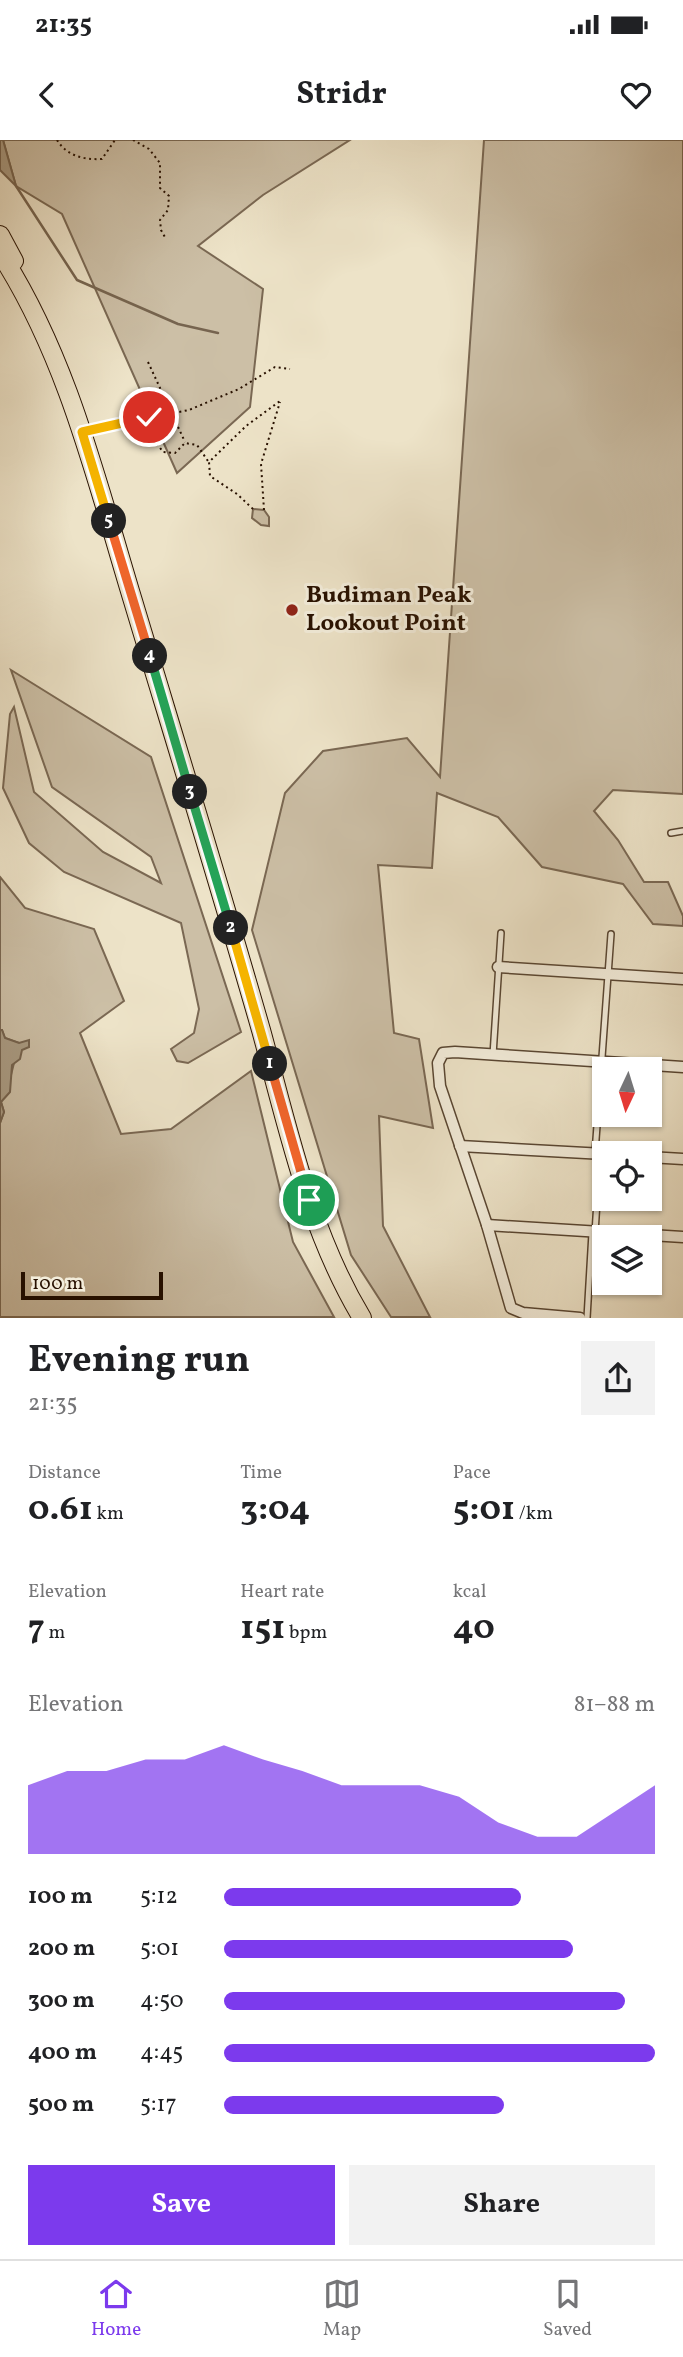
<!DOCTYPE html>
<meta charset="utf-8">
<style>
body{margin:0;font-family:Vollkorn,serif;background:#f2f2f2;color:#202124;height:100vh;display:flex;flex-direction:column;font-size:26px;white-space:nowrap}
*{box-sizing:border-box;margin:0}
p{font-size:23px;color:#757577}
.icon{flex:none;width:38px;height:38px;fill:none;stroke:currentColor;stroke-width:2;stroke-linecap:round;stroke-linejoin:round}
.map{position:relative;height:1178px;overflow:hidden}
.details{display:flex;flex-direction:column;background:#fff;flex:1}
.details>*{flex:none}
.needle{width:46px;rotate:184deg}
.buttons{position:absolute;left:592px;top:917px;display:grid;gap:14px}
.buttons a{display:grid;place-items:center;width:70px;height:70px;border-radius:0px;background:#fff;box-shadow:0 2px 5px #0004;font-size:35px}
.scale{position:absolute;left:21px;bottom:18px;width:142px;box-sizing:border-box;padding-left:7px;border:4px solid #281100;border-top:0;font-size:19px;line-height:24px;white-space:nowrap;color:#281100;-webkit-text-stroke:5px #f3eddb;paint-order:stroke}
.pin{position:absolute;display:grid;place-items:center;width:60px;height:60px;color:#fff;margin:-30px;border:4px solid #fff;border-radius:50%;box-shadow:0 2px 7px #0007}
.km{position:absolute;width:35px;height:35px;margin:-18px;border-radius:50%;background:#222;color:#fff;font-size:19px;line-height:35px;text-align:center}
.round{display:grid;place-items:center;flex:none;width:74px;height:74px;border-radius:0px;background:#f2f2f2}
.overview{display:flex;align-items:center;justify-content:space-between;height:119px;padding:0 28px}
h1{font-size:38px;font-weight:700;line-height:52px}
.stats{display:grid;grid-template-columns:repeat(3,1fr);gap:10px;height:119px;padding:7px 28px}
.stats div{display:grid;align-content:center}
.stats b{font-size:35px;font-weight:700}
.stats small{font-size:19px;font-weight:400}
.stats p{font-size:19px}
.chart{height:196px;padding:14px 28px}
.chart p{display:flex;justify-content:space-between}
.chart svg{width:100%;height:126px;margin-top:7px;fill:#7c3aed;opacity:.7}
.cta{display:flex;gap:14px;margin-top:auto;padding:14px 28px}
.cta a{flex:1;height:80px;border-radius:0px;background:#7c3aed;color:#fff;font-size:28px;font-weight:700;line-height:80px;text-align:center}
.cta a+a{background:#f2f2f2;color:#202124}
ul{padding:0 28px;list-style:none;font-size:23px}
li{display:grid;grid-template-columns:112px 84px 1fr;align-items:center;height:52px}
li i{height:18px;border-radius:9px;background:#7c3aed}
.status{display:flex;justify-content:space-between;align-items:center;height:49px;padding:0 35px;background:#fff;direction:ltr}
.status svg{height:19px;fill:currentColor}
header{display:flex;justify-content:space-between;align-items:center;height:91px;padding:0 28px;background:#fff;font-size:32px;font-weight:700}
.tabs{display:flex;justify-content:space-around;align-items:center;height:98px;border-top:2px solid #e0e0e0;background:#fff;font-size:19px;color:#757577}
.tabs a{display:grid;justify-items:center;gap:4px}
.tabs .active{color:#7c3aed}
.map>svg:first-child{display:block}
</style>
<div class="status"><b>21:35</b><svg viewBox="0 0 49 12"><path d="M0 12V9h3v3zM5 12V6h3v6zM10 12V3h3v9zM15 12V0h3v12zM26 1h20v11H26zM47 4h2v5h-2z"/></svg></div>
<header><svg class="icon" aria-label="back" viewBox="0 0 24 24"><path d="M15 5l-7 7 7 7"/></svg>Stridr<svg class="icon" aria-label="heart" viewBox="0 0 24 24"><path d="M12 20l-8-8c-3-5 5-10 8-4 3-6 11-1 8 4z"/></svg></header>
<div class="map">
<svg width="683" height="1178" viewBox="0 0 683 1178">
<rect width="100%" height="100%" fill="#ede3c8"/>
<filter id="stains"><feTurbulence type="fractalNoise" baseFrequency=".00286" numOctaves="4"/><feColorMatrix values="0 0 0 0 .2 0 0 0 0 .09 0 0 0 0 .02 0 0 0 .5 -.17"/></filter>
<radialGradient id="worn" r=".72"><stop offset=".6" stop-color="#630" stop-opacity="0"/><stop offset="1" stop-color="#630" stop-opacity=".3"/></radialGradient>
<g fill="#ccbfa6" stroke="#7a6853" stroke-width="2">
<path d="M3 0H350L263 55 198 106 263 149 250 267 177 333 62 74 16 46Z"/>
<path d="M484 0H683V654L613 650 594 671 618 700 644 742H668L683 776V786L653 784 623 744 542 727 498 677 437 653 432 728 378 725 394 893 419 899 433 988 379 976 383 1086 430 1177H391L351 1115 252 790 285 653 323 611 407 598 440 637Z"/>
<path d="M253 369 264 370 269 377V386L261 385 252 378Z"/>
<path d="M11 530 151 617 241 892 188 923 177 921 171 909 194 893 199 869 181 783 64 732 29 703 3 648 10 574 14 567 34 652 103 712 161 743 151 717 52 647Z"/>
<path d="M0 737 25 768 94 789 124 861 80 893 121 994 171 989 251 931 293 1102 334 1177H0V983L4 972 1 962 11 935 19 903 5 898 2 890H0Z"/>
</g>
<g fill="#aa9c84" stroke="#76644f" stroke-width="2">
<path d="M0 0H3L16 46 0 30Z"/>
<path d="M0 890H2L5 898 19 903 29 900V907L22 910 20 919 12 925 10 952 1 962 4 972 0 983Z"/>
</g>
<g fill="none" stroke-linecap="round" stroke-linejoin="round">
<path stroke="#76644f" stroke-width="2.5" d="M16 46 77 140 178 184 218 193"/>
<defs>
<g id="lane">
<path d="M671 693 683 691"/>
<path d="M493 915 501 793"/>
<path d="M595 1013 611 794"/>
<path d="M595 1093 600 1014"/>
<path d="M587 1178 592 1093"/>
</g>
<g id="street">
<path d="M498 827 683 839"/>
<path d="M460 1006 604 1014"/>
<path d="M649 1017 683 1019"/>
<path d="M487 1085 683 1097"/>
<path d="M580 1178 523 1173 511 1168 487 1085 440 946 438 923 443 913 455 912 683 927"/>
</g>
<g id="primary">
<path d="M0 95 14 121"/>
<path d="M0 113C68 218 97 343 133 461 176 604 220 747 261 890 288 988 309 1090 362 1178"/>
</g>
</defs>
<use href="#lane" stroke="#594632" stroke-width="8"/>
<use href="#street" stroke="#594632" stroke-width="13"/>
<use href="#primary" stroke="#281100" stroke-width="20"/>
<g stroke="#281100" stroke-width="2" stroke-dasharray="2 3.5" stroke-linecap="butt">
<path d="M57 0C67 16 84 20 102 19L115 0"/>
<path d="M133 0 149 9 160 23V48L169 56 168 70 160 80 161 90 166 99"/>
<path d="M148 222 185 302"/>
<path d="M149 278 151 295 163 312 175 313 185 303 197 305 208 321"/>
<path d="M93 289 189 270 239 249 275 227 290 229"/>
<path d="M253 369 237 354 210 336 209 322 246 286 280 261"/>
<path d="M264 370 261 324 280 262"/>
</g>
<use href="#lane" stroke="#f3eddb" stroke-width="5"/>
<use href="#street" stroke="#f3eddb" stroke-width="10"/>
<use href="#primary" stroke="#ede3c8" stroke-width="18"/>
</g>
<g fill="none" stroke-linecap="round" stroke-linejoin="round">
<defs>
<path id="split-1" d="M270 924 309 1060"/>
<path id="split-2" d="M231 788 270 924"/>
<path id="split-3" d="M190 652 231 788"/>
<path id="split-4" d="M150 516 190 652"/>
<path id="split-5" d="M109 381 150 516"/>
<path id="split-6" d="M109 381 82 292 149 277"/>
</defs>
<use href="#split-1" stroke="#fff" stroke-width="14"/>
<use href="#split-2" stroke="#fff" stroke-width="14"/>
<use href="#split-3" stroke="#fff" stroke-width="14"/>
<use href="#split-4" stroke="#fff" stroke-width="14"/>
<use href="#split-5" stroke="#fff" stroke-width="14"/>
<use href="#split-6" stroke="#fff" stroke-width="14"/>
<use href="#split-1" stroke="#f0652b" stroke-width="9"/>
<use href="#split-2" stroke="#f5b400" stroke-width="9"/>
<use href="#split-3" stroke="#22a559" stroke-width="9"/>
<use href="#split-4" stroke="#22a559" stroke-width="9"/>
<use href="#split-5" stroke="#f0652b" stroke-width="9"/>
<use href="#split-6" stroke="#f5b400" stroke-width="9"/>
</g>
<circle fill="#8f2418" stroke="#f3eddb" stroke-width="2.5" cx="292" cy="470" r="7"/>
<g text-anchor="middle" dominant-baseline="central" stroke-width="6" stroke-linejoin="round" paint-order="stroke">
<g font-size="24" font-weight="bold" fill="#281100" stroke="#f3eddb" text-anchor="start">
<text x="306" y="456">Budiman Peak<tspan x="306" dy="28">Lookout Point</tspan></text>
</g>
</g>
<rect width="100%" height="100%" filter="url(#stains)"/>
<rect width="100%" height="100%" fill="url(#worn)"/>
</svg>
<div class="buttons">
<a><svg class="needle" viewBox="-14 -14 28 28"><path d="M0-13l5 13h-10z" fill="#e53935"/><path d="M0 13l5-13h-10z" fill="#757577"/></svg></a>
<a><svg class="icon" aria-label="locate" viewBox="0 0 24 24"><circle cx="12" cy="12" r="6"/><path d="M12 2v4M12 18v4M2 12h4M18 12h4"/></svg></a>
<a><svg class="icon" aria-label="layers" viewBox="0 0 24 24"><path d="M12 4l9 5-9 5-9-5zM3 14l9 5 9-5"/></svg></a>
</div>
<div class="scale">100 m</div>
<div class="pin" style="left:309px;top:1060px;background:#1e9e55"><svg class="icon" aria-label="arrive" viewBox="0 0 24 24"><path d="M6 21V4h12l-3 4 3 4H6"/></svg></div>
<div class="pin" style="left:149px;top:277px;background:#d93025"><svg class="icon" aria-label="check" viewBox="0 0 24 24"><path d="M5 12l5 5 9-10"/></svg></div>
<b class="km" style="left:270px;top:924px">1</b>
<b class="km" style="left:231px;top:788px">2</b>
<b class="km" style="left:190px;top:652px">3</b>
<b class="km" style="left:150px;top:516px">4</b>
<b class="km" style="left:109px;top:381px">5</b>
</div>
<section class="details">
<div class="overview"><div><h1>Evening run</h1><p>21:35</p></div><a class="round"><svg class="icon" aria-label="share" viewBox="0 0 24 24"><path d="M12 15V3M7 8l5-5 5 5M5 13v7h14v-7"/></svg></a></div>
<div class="stats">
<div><p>Distance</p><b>0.61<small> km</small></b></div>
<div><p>Time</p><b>3:04</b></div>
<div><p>Pace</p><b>5:01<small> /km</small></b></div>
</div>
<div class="stats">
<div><p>Elevation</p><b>7<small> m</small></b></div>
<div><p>Heart rate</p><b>151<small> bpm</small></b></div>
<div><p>kcal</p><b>40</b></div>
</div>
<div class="chart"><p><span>Elevation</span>81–88 m</p>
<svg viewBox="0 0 160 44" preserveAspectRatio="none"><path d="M0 44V20L10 15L20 15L30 11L40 11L50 6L60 11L70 15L80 20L90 20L100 20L110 24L120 33L130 38L140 38L150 29L160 20V44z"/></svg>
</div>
<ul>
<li><b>100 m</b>5:12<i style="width:69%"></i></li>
<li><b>200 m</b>5:01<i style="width:81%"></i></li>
<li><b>300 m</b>4:50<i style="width:93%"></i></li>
<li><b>400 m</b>4:45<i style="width:100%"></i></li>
<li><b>500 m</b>5:17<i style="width:65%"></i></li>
</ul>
<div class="cta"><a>Save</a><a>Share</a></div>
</section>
<nav class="tabs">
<a class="active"><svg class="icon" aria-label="home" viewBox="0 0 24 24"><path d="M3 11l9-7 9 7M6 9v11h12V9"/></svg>Home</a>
<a><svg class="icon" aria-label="map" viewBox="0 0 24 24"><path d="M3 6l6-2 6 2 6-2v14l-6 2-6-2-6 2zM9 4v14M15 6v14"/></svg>Map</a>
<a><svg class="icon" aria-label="saved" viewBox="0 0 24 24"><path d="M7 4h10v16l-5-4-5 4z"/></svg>Saved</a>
</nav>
